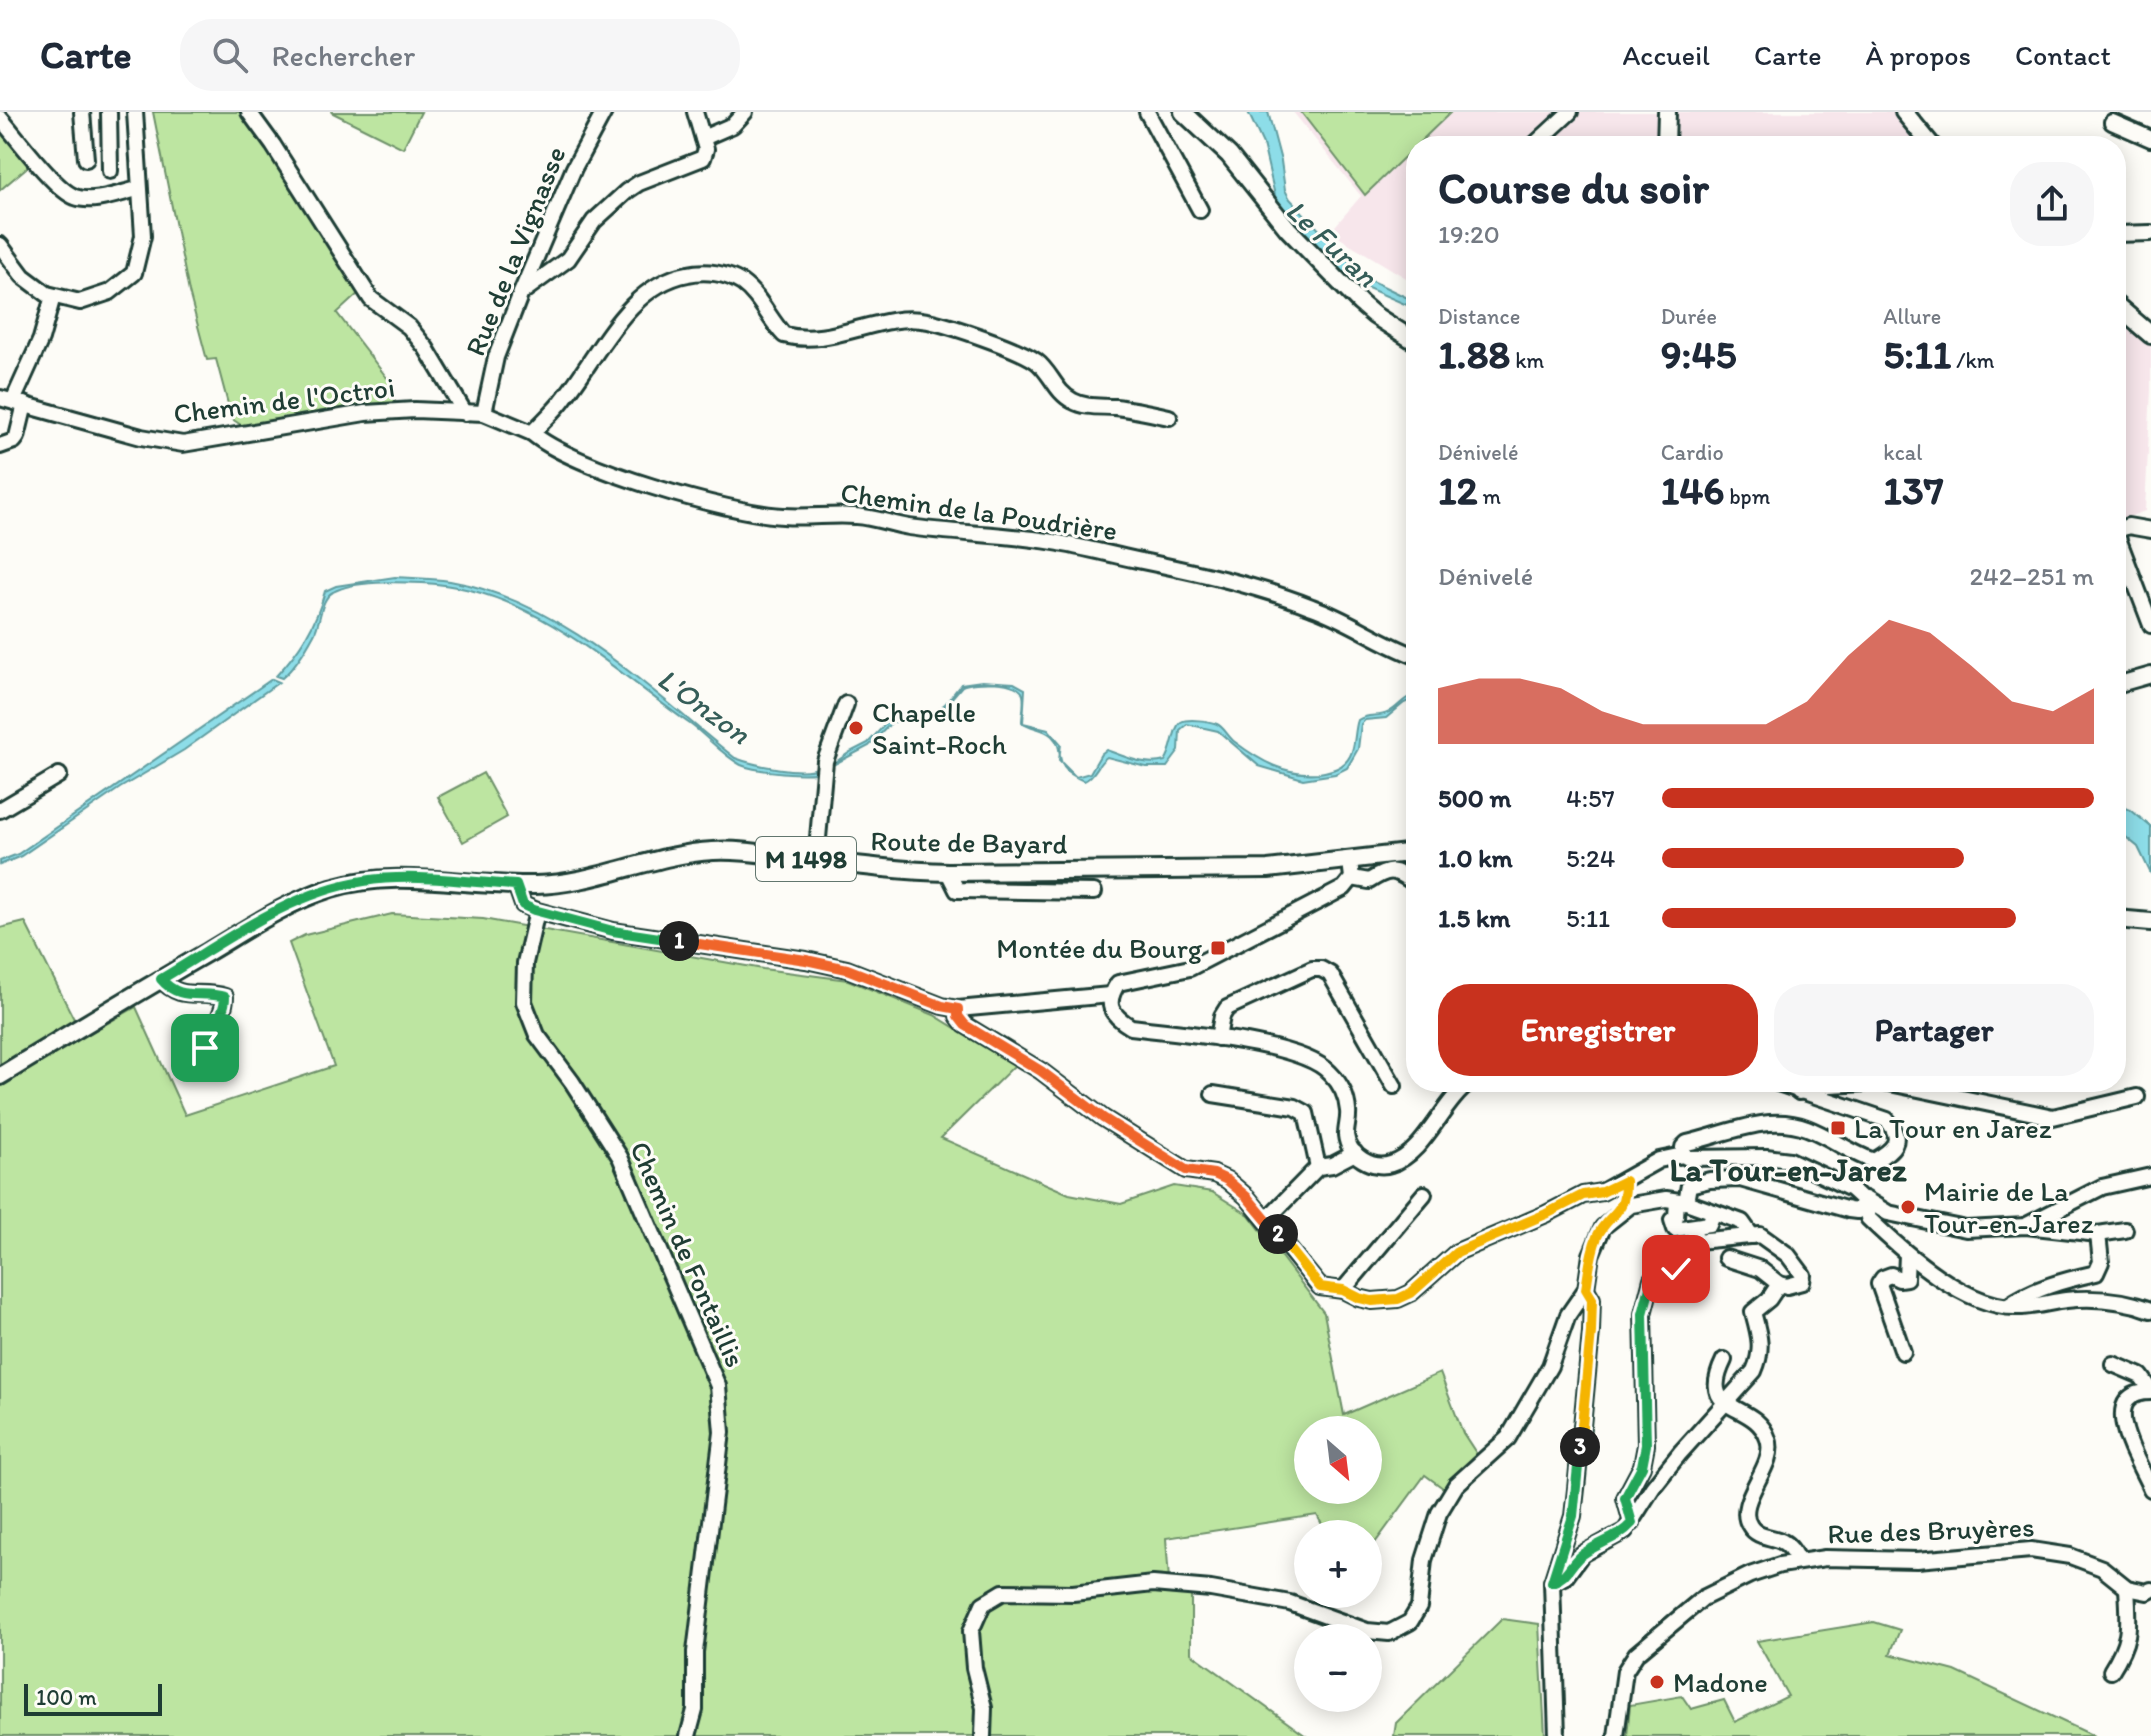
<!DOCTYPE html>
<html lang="fr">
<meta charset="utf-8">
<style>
body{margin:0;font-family:Itim,sans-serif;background:#f6f6f7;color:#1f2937;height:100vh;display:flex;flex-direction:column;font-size:30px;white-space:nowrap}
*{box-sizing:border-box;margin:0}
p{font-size:26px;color:#747a83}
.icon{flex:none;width:44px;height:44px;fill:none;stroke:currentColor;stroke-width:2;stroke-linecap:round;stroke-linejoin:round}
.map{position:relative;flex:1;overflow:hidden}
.drawer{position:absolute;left:1406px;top:24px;width:720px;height:956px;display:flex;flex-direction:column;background:#fff;border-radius:32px;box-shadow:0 4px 20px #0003}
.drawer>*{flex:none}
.needle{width:52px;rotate:152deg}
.controls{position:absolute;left:1294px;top:1304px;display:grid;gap:16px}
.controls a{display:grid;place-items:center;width:88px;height:88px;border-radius:50%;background:#fff;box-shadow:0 4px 20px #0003;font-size:40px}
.scale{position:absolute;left:24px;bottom:20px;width:138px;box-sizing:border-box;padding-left:8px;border:4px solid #1f3d34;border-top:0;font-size:22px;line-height:28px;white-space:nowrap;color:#1f3d34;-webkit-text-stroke:6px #fdfcf7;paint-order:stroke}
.pin{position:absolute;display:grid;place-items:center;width:68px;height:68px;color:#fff;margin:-34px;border-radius:16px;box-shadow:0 4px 12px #0006}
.km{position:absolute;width:40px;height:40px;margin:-20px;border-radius:50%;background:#222;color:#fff;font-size:22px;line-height:40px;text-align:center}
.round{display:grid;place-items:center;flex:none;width:84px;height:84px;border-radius:32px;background:#f6f6f7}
.summary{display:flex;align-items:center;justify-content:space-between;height:136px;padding:0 32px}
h1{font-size:44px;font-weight:700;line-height:60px}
.metrics{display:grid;grid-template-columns:repeat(3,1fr);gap:12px;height:136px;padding:8px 32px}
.metrics div{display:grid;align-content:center}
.metrics b{font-size:40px;font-weight:700}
.metrics small{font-size:22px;font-weight:400}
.metrics p{font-size:22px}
.chart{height:224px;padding:16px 32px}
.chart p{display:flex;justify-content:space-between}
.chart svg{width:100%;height:144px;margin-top:8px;fill:#c8321e;opacity:.7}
.primary-button{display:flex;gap:16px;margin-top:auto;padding:16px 32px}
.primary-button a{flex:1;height:92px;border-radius:32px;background:#c8321e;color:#fff;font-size:32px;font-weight:700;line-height:92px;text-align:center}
.primary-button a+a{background:#f6f6f7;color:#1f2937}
ul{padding:0 32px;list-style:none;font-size:26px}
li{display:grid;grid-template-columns:128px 96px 1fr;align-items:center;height:60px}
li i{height:20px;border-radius:10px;background:#c8321e}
header{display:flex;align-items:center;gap:48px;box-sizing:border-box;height:112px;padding:0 40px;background:#fff;border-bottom:2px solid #e0e1e3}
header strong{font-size:38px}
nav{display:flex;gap:44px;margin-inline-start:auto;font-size:28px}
.search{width:560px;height:72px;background:#f6f6f7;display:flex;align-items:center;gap:20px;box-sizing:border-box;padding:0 28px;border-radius:32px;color:#747a83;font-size:30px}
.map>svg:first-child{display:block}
</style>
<header>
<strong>Carte</strong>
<div class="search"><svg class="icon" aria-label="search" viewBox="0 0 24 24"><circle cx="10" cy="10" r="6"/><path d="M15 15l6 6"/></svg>Rechercher</div>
<nav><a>Accueil</a><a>Carte</a><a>À propos</a><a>Contact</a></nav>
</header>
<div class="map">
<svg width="2151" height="1624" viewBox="0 0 2151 1624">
<rect width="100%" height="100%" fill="#fdfcf7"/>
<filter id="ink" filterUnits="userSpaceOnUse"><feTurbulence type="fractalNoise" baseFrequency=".0125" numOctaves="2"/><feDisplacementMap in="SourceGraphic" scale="16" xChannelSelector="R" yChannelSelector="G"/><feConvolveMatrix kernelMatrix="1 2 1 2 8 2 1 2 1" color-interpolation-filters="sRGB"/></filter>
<g filter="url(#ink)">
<g fill="#f7e6eb">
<path d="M1293 0H1912L1944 34H1416V172L1330 120 1361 84Z"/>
<path d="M2116 179 2151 212V277L2145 399 2116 409Z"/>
</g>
<g fill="#bde5a1" stroke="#6e916a" stroke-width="2" fill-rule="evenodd">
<path d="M153 0H244L361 179 337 201 394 275 388 280 399 295 244 315 232 307 216 247 207 248 189 180Z"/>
<path d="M331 0H421L403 36Z"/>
<path d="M1301 0H1451L1365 83Z"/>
<path d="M0 20 31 52 0 78Z"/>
<path d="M483 661 507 705 463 730 438 685Z"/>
<path d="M392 802 483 807 763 857 848 868 934 903 1015 953 941 1026 1069 1082 1121 1092 1174 1074 1212 1080 1249 1103 1324 1201 1344 1303 1440 1261 1463 1321 1478 1344 1447 1379 1425 1363 1372 1435H1368V1422H1327L1317 1403 1166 1426 1170 1482 1191 1483V1541L1306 1624H0V816L25 810 83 925 136 895 185 1003 334 954 289 831 305 823ZM1308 1318H1368V1378H1308Z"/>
<path d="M1502 1507 1539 1512 1545 1624H1394L1396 1611Z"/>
<path d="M1874 1510 1900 1518 1890 1542 1955 1559 2094 1624H1627L1630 1593 1682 1584 1691 1597 1724 1588 1735 1610 1788 1584 1757 1529Z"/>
</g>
<g fill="#8ddde8" stroke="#619da0" stroke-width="2">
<path d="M1248 0H1268L1281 49 1285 78 1290 87 1364 165 1416 190V197L1354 170 1295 114 1277 92 1263 32Z"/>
<path d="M395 465C413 466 432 466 450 469 560 488 651 579 735 646 754 653 802 664 820 655L824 659C809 665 755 659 741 653 722 643 708 625 690 612 607 553 529 475 422 471 399 470 354 468 333 480 320 487 321 510 314 522 306 537 295 555 282 566L276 564C300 538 316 513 325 479L336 474Z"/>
<path d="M272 567 279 570 184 638 120 676 21 744 0 753V749L18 742Z"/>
<path d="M982 569 1014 571 1025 577 1023 611 1048 617 1061 632 1059 648 1076 665 1090 661 1101 642 1106 638C1125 644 1144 655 1165 649 1173 639 1173 615 1181 610 1188 606 1210 609 1217 612 1224 615 1228 625 1235 630 1260 649 1286 664 1319 661 1331 659 1344 656 1350 644 1356 633 1354 619 1358 608 1368 601 1379 606 1389 600 1400 594 1403 585 1416 583V586L1404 591 1386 606 1365 608 1361 612 1358 637 1347 656 1335 662 1303 667 1259 654 1218 619 1187 612 1180 618 1179 639 1167 655H1146L1107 645C1097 651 1096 664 1084 669 1048 654 1068 640 1052 624 1044 616 1031 617 1022 610 1022 602 1025 591 1023 583 1019 567 974 569 962 574L945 594 926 609 892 610 869 634 827 656 850 640 868 631 889 608 928 607 946 591 961 572Z"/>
<path d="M2116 692 2131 698 2151 715V762L2138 735 2116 717Z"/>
</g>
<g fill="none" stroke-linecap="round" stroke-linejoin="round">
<defs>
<g id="minor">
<path d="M82 0 86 47"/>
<path d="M109 0 110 59"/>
<path d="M249 0 273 33 371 187 409 215 426 236 465 301"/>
<path d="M1147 0 1200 98"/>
<path d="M0 6C16 24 55 78 75 85 93 92 120 81 138 77"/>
<path d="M2112 10 2151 27"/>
<path d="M703 26 733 13 745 0"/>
<path d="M1533 34 1570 0"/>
<path d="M2116 122 2151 121"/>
<path d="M0 133 23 164 47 182 80 190 110 180 134 161 143 124 135 0"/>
<path d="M521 181 568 147 594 109 627 79 639 71 703 46 706 37 695 0"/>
<path d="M0 286 141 325 183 332 365 301 415 298 484 301 532 321C543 309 556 298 565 285 600 241 628 173 688 162 706 158 726 161 742 171 760 184 769 207 784 223 834 236 879 199 928 209 952 214 1017 236 1036 249 1051 260 1055 280 1073 289 1086 296 1100 294 1115 295 1133 297 1151 301 1169 305"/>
<path d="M13 289 41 227 53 184"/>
<path d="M484 301 496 245 521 181 574 56 604 0"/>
<path d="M532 321C572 356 728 401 783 404 807 406 832 402 856 404 874 405 891 412 909 415 957 422 1006 422 1054 430 1082 435 1109 442 1137 448 1196 460 1256 473 1312 495 1349 508 1380 531 1416 544"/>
<path d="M0 334 14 329 17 325 25 292"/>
<path d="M2116 419 2128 414 2151 418"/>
<path d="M2116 421 2151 513"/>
<path d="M2116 573 2151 563"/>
<path d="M0 698 59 663"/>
<path d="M816 748 825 649 846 592"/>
<path d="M1350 749 1352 766 1344 776 1190 856 1118 871C1104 892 1111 903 1131 915 1176 921 1301 929 1330 961 1340 971 1347 985 1348 999 1349 1007 1346 1015 1346 1023 1348 1044 1373 1058 1391 1052 1425 1042 1442 989 1471 970"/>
<path d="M948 760 957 778 1094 780"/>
<path d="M1352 766 1369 769C1392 754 1395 758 1416 772"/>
<path d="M516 773 523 793 537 799 613 819 806 848 847 857 942 894 958 897 1110 883"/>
<path d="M537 799 525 851 524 890 537 923 572 970 620 1045 718 1274 722 1320 695 1540V1598L688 1624"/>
<path d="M161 867C180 890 200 877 225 885 225 902 210 919 205 936L214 954"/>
<path d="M958 897V904L965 913 1041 959 1103 1006 1186 1058 1214 1062 1227 1068 1247 1085 1320 1175 1343 1178 1359 1186 1372 1189 1398 1187 1411 1181 1457 1140 1546 1102 1583 1083 1602 1080 1659 1048 1683 1043 1688 1046 1766 1045 1790 1048 1851 1077 1862 1087"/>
<path d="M1218 926 1222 904 1227 896 1312 857H1321L1330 862 1394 974"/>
<path d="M1799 980 1812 974 1885 970 2053 1005 2137 985"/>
<path d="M1213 982 1295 995 1306 1001 1318 1055"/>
<path d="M1683 1043V1035L1687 1031C1726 1022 1768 1001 1807 1016 1831 1025 1850 1041 1874 1049 1893 1038 1905 1029 1887 1008L1775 970"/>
<path d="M1865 1087 1888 1101 1966 1117 2026 1114 2098 1122 2125 1118"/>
<path d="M1677 1089 1676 1105 1672 1108 1675 1117 1709 1112 1714 1100"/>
<path d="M1686 1090 1689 1073 1710 1068 1740 1067 1849 1098 1857 1099 1858 1097"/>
<path d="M1868 1100V1106C1902 1139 1966 1197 2018 1195 2034 1195 2050 1190 2066 1188 2095 1185 2124 1188 2151 1198"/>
<path d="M1266 1108 1318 1055 1332 1053 1355 1041"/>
<path d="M2027 1113 2102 1075 2151 1064"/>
<path d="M1726 1146 1760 1157 1779 1172"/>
<path d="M1343 1178 1424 1082"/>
<path d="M2008 1194C2034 1176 2065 1168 2096 1161L2101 1150 2098 1122"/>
<path d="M1903 1240 1879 1172 1883 1166 1891 1163 1899 1167 1906 1166 1907 1143"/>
<path d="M1724 1248C1696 1305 1755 1287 1768 1327 1778 1354 1733 1389 1750 1414 1757 1426 1772 1424 1783 1430 1791 1434 1794 1442 1798 1449"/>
<path d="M2113 1252 2141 1264 2151 1278"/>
<path d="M2151 1280C2093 1280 2141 1353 2151 1377"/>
<path d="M1632 1411 1625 1386 1642 1354 1646 1333 1643 1202 1652 1167 1676 1157"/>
<path d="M1552 1470 1566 1464 1582 1442 1625 1419 1653 1375 1680 1341 1754 1259C1764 1237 1759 1222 1753 1200L1769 1187 1779 1172 1787 1174 1802 1170 1803 1163 1788 1143 1760 1123 1697 1129 1693 1116"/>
<path d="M2111 1559C2132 1526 2129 1515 2127 1476"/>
<path d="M983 1624 984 1596 974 1556 971 1519 983 1492 1003 1480 1073 1481 1153 1472 1211 1477 1290 1491 1367 1519 1389 1521 1410 1510 1419 1495 1424 1448 1439 1401 1456 1373 1508 1326 1550 1254 1568 1203 1586 1177 1591 1143 1603 1115 1631 1093 1666 1087 1686 1090 1742 1110 1752 1124"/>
<path d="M1557 1624 1552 1470 1573 1404 1576 1377 1591 1220 1592 1187 1586 1177"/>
<path d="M1616 1624 1625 1559 1636 1542 1703 1486 1750 1463 1780 1453 1825 1446 1917 1448 2031 1438 2070 1444 2102 1456 2127 1476 2147 1480 2151 1478"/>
</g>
<g id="major">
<path d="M1183 0 1229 43 1288 117 1360 191 1374 203 1416 230"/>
<path d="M1904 0 1932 34"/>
<path d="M1666 34 1667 0"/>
<path d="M2116 193 2151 223"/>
<path d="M2116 807 2151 810"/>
<path d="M0 964C69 922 138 880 208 840 247 817 287 790 331 776 398 756 467 775 535 773 596 772 653 742 713 739 741 737 770 743 798 746 848 752 897 759 948 760L1268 757 1416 740"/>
</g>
</defs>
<use href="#minor" stroke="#1f3d34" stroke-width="20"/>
<use href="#major" stroke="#1f3d34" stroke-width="22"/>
<use href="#minor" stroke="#fdfcf7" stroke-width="14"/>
<use href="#major" stroke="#fdfcf7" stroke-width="16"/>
</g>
</g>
<g fill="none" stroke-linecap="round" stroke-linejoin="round" filter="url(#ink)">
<defs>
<path id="split-1" d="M205 936C210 919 225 902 225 885 200 878 180 890 161 867 224 830 290 780 364 769 413 761 466 770 516 773L523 793 534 798 613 819 679 829"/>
<path id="split-2" d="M679 829 806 848 847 857 942 894 958 897V904L965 913 1041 959 1103 1006 1186 1058 1214 1062 1227 1068 1247 1085 1278 1122"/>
<path id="split-3" d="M1278 1122 1320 1175 1343 1178 1359 1186 1372 1189 1398 1187 1411 1181 1457 1140 1546 1102 1583 1083 1602 1080 1625 1069C1626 1105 1608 1100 1597 1125 1590 1142 1589 1160 1586 1177L1592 1187 1591 1220 1580 1335"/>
<path id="split-4" d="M1580 1335 1573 1404 1552 1470C1567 1465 1568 1456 1579 1445 1595 1431 1617 1428 1632 1411L1625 1386 1642 1354 1646 1333 1643 1202 1652 1167 1676 1157"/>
</defs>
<use href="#split-1" stroke="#fff" stroke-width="16"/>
<use href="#split-2" stroke="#fff" stroke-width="16"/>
<use href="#split-3" stroke="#fff" stroke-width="16"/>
<use href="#split-4" stroke="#fff" stroke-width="16"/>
<use href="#split-1" stroke="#22a559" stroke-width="10"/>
<use href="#split-2" stroke="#f0652b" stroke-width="10"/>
<use href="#split-3" stroke="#f5b400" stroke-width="10"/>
<use href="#split-4" stroke="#22a559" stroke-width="10"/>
</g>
<g fill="#c8321e" stroke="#fdfcf7" stroke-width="3">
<circle cx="856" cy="616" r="8"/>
<rect x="1210" y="828" width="16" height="16" rx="4"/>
<rect x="1830" y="1008" width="16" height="16" rx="4"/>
<circle cx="1908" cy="1095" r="8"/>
<circle cx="1657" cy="1570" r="8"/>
</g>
<g text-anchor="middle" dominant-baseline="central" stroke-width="6" stroke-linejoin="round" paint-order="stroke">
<rect fill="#fdfcf7" stroke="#62766e" stroke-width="2" x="756" y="725" width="100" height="44" rx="6"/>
<g font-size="26" font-weight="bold" fill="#1f3d34">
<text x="806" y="747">M 1498</text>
</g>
<g font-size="28" fill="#1f3d34" stroke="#fdfcf7">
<text transform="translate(515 139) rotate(-68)">Rue de la Vignasse</text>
<text transform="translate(284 288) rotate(-7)">Chemin de l'Octroi</text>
<text transform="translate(979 399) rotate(8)">Chemin de la Poudrière</text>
<text transform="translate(969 730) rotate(1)">Route de Bayard</text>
<text transform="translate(688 1142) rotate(66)">Chemin de Fontaillis</text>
<text transform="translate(1931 1418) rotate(-2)">Rue des Bruyères</text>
</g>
<g font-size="28" fill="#1f3d34" stroke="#fdfcf7" text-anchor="start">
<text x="872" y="600">Chapelle<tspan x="872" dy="32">Saint-Roch</tspan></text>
<text x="1202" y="836" text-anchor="end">Montée du Bourg</text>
<text x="1854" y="1016">La Tour en Jarez</text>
<text x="1924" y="1079">Mairie de La<tspan x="1924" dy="32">Tour-en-Jarez</tspan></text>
<text x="1673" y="1570">Madone</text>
</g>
<g font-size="30" font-style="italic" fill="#355d58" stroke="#fdfcf7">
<text transform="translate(1332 131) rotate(43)">Le Furan</text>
<text transform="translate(704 594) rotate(36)">L'Onzon</text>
</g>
<g font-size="32" font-weight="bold" fill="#1f3d34" stroke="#fdfcf7">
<text x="1788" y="1058">La Tour-en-Jarez</text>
</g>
</g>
</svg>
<div class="controls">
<a><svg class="needle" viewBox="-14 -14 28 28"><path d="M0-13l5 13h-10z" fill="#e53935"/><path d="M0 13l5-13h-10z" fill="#747a83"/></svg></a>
<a>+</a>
<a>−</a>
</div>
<div class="scale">100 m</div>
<div class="pin" style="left:205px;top:936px;background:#1e9e55"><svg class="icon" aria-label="arrive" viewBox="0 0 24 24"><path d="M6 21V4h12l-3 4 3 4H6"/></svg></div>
<div class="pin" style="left:1676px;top:1157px;background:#d93025"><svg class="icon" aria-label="check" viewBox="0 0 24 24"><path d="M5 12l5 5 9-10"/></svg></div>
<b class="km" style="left:679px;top:829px">1</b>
<b class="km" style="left:1278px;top:1122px">2</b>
<b class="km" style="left:1580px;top:1335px">3</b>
<section class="drawer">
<div class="summary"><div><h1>Course du soir</h1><p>19:20</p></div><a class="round"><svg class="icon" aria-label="share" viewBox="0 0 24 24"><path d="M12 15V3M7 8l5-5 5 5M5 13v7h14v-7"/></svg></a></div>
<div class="metrics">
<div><p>Distance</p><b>1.88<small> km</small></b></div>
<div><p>Durée</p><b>9:45</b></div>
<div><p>Allure</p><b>5:11<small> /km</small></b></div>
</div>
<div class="metrics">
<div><p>Dénivelé</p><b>12<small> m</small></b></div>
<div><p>Cardio</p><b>146<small> bpm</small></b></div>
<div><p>kcal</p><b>137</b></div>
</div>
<div class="chart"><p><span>Dénivelé</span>242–251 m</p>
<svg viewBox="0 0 160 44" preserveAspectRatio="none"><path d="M0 44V27L10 24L20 24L30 27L40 34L50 38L60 38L70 38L80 38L90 31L100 17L110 6L120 10L130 20L140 31L150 34L160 27V44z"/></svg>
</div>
<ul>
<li><b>500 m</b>4:57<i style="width:100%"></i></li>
<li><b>1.0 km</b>5:24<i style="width:70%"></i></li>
<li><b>1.5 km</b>5:11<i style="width:82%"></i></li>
</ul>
<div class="primary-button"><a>Enregistrer</a><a>Partager</a></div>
</section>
</div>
